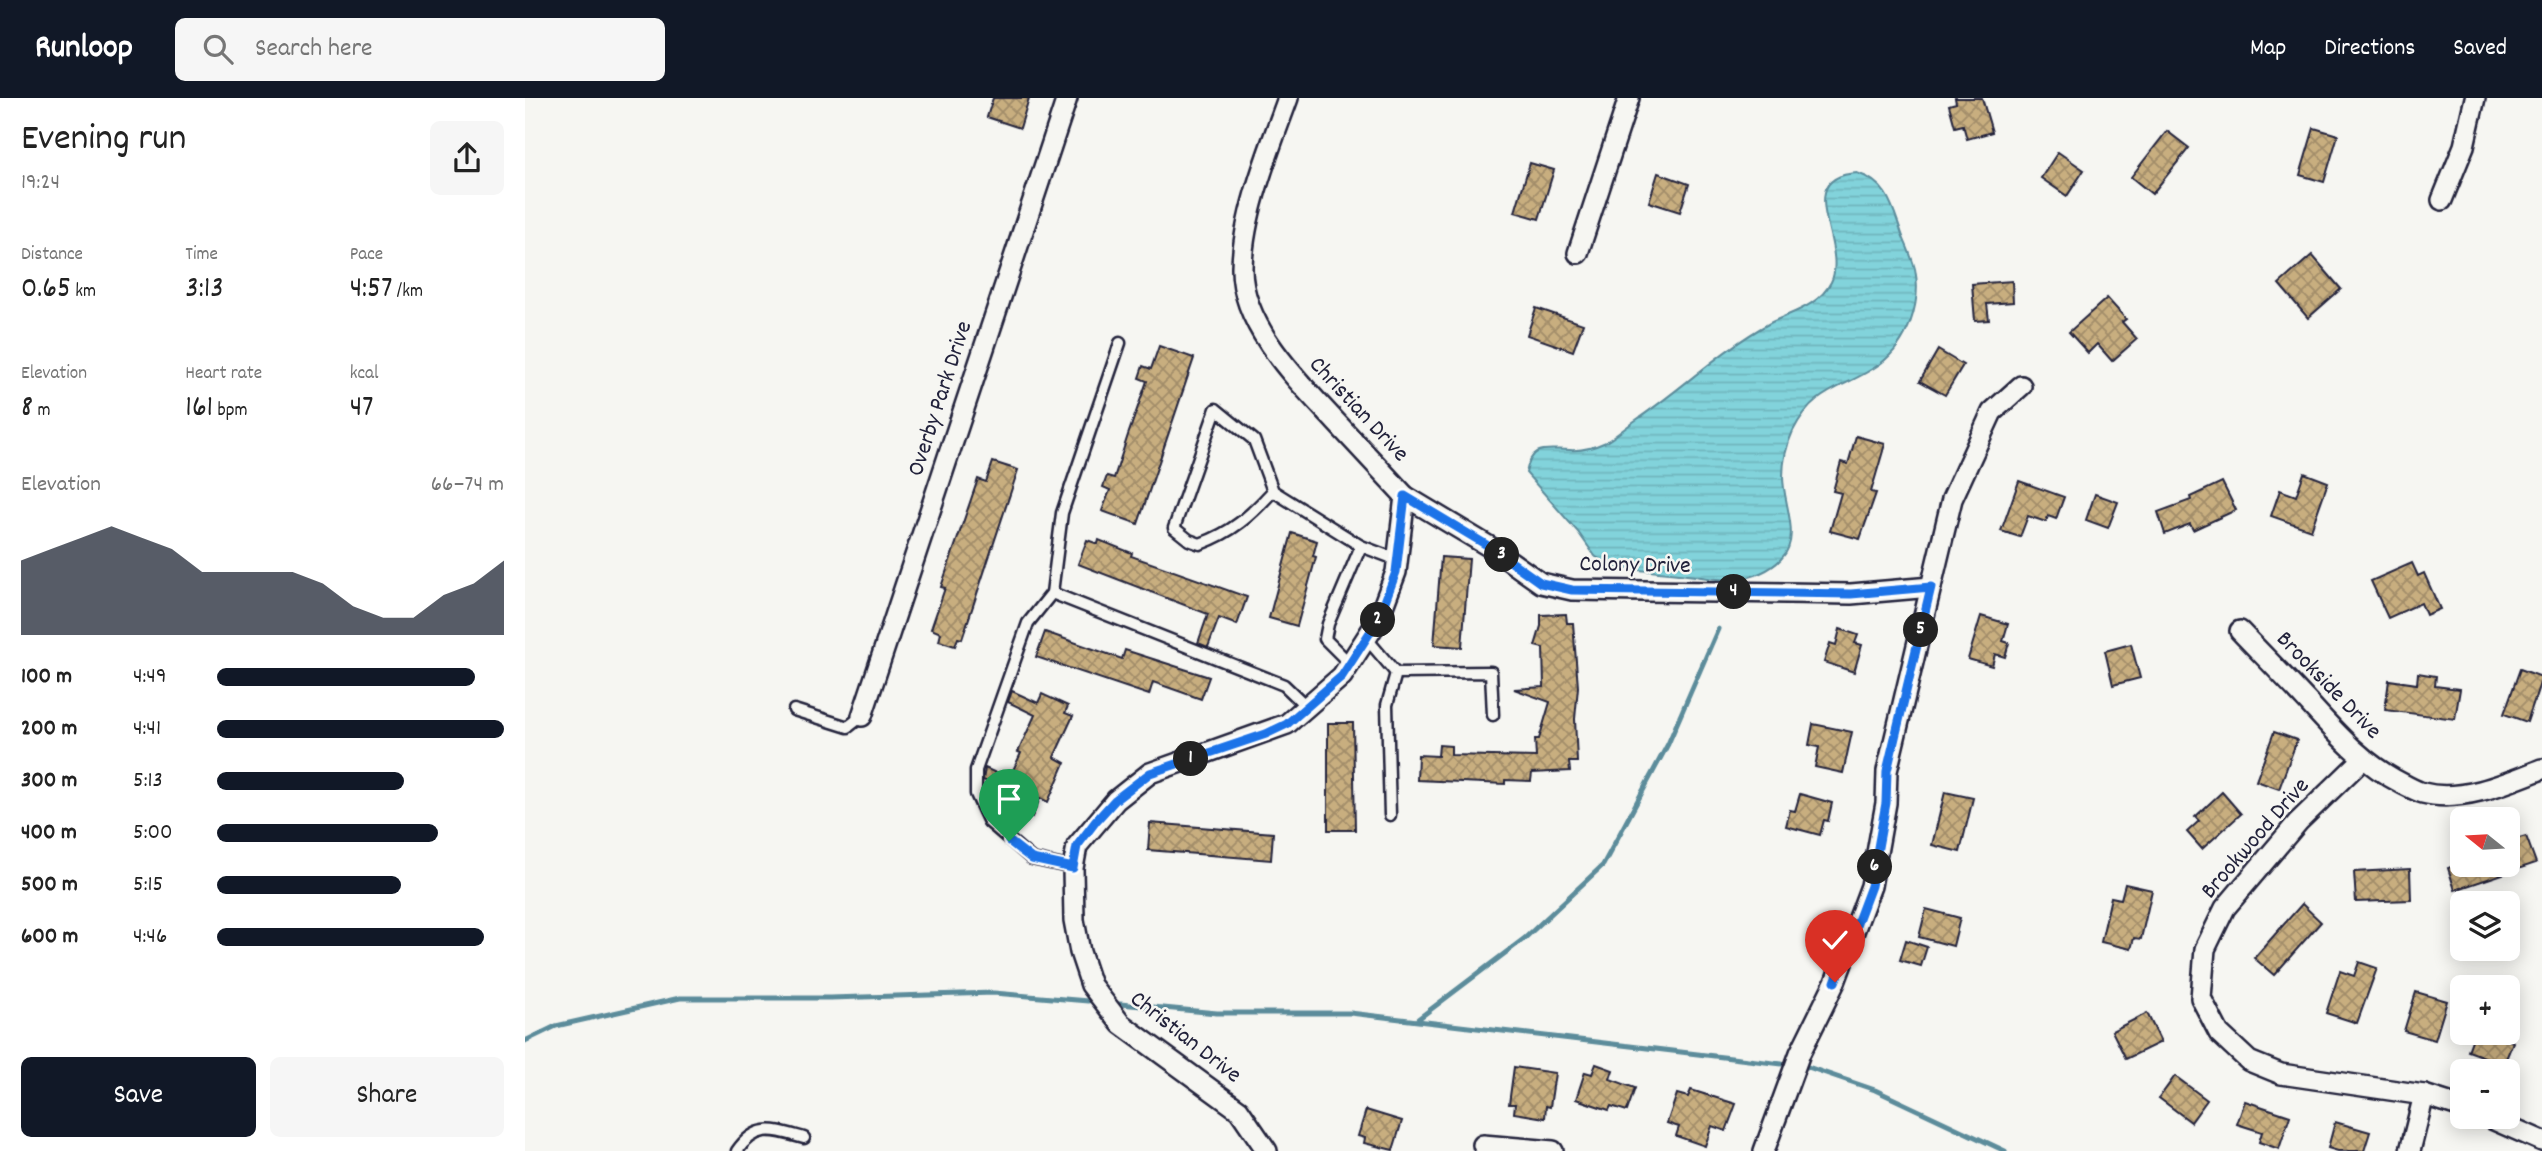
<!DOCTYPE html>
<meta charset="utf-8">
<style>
body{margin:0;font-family:Dekko,sans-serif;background:#f6f6f6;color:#222;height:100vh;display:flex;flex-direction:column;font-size:26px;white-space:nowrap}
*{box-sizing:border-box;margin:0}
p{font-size:23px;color:#767676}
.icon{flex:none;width:38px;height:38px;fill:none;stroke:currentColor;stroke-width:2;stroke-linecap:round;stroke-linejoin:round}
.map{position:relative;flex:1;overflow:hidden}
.side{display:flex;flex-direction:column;background:#fff;width:525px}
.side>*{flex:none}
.needle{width:46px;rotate:288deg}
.buttons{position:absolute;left:1925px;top:709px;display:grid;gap:14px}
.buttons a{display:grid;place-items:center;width:70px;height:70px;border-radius:10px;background:#fff;box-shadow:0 4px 18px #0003;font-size:35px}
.pin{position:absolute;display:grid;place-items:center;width:60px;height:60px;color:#fff;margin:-72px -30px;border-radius:50% 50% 50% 0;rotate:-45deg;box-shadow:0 0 7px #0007}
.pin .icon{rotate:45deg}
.km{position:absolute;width:35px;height:35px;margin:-18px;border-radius:50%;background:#222;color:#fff;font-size:19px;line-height:35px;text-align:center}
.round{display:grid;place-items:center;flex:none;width:74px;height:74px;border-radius:10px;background:#f6f6f6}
.head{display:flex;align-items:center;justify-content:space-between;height:119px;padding:0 21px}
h1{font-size:38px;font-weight:600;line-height:52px}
.stats{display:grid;grid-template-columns:repeat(3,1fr);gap:10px;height:119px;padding:7px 21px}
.stats div{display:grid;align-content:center}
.stats b{font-size:30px;font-weight:600}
.stats small{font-size:19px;font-weight:400}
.stats p{font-size:19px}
.chart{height:196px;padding:14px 21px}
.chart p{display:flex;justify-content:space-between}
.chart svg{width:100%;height:126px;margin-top:7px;fill:#111827;opacity:.7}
.button{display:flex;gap:14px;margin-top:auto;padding:14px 21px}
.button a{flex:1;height:80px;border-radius:10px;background:#111827;color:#fff;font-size:28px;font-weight:600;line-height:80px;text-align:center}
.button a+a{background:#f6f6f6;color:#222}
ul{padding:0 21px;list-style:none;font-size:23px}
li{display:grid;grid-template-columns:112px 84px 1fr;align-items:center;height:52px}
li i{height:18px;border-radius:9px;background:#111827}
header{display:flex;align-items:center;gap:42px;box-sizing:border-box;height:98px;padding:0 35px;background:#111827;color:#fff}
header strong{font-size:33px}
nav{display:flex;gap:38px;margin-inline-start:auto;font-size:24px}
.search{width:490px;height:63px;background:#f6f6f6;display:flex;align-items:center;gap:18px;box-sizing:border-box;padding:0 24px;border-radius:10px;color:#767676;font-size:26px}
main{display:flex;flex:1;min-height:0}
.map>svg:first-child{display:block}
</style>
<header>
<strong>Runloop</strong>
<div class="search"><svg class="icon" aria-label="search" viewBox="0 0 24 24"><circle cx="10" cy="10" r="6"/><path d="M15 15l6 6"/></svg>Search here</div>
<nav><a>Map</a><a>Directions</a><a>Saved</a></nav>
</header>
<main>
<section class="side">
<div class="head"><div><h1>Evening run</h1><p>19:24</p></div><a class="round"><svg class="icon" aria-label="share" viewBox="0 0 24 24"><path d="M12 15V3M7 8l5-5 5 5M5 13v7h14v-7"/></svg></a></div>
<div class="stats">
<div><p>Distance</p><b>0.65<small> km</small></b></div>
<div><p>Time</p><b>3:13</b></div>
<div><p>Pace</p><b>4:57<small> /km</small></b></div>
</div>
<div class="stats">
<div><p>Elevation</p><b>8<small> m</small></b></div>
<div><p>Heart rate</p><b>161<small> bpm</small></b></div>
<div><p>kcal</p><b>47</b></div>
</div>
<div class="chart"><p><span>Elevation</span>66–74 m</p>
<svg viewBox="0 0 160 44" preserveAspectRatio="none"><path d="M0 44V18L10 14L20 10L30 6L40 10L50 14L60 22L70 22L80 22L90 22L100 26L110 34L120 38L130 38L140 30L150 26L160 18V44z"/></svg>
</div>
<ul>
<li><b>100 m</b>4:49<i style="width:90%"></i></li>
<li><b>200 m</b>4:41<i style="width:100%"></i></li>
<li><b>300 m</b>5:13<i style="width:65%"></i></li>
<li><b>400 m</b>5:00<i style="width:77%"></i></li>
<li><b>500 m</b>5:15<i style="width:64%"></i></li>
<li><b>600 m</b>4:46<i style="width:93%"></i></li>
</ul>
<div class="button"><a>Save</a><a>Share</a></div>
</section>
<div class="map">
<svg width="2017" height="1053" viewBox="0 0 2017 1053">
<defs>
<pattern id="water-rules" width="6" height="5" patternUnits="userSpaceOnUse" patternTransform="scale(1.75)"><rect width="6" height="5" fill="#82d3db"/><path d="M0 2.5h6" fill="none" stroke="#70b5bd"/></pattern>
<pattern id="building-cross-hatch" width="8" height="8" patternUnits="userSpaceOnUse" patternTransform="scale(1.75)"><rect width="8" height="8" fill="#c8ae7f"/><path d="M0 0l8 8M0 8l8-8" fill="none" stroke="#a28d69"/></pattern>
</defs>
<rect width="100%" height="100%" fill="#f6f6f2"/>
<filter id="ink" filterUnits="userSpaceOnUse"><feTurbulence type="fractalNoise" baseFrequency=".0143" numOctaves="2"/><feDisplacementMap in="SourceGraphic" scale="14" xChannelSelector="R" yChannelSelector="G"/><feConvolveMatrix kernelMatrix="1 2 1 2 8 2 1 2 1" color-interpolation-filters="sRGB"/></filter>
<g filter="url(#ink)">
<path fill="url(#water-rules)" stroke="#5c8c9b" stroke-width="2" d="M1332 75C1363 85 1367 108 1377 136 1381 147 1387 159 1390 171 1397 205 1383 245 1355 266 1320 291 1290 289 1268 333 1262 346 1258 364 1258 379 1258 405 1277 440 1256 461 1246 472 1227 480 1213 481 1199 483 1184 480 1170 478 1144 475 1117 472 1091 470L1080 466 1070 458 1053 434 1001 375C1007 345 1021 352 1045 352 1056 353 1070 349 1081 344 1091 338 1101 329 1111 322 1157 291 1197 251 1245 225 1267 214 1294 208 1306 184 1324 147 1265 79 1332 75Z"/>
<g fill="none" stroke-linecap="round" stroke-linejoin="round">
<g stroke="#5c8c9b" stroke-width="5">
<path d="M595 906 692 915H825L1257 966"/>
<path d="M893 921 1000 840 1078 767 1143 646 1193 531"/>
<path d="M0 943 31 928 155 900H305L469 895 563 903"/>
<path d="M1283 969 1350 992 1480 1053"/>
</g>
</g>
<g fill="url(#building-cross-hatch)" stroke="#22223b" stroke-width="2">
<path d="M468 0H504L495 30 462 19Z"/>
<path d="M1430 0H1457L1467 34 1442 41 1438 27 1430 29 1424 7 1431 5Z"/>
<path d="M1789 30 1813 37 1799 84 1775 77Z"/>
<path d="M1642 33 1664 50 1627 96 1606 79Z"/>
<path d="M1533 54 1559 72 1542 98 1516 80Z"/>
<path d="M1005 65 1029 72 1014 121 990 114Z"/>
<path d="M1133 75 1164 86 1155 114 1124 104Z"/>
<path d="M1787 157 1816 191 1783 220 1754 186Z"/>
<path d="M1487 183 1488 204 1462 206 1464 222 1450 223 1447 186Z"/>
<path d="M1582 200 1601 221 1597 224 1612 241 1587 263 1572 246 1563 255 1544 234Z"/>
<path d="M1011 210 1058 226 1048 253 1002 237Z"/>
<path d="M634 248 669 260 613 426 577 413 585 392 578 389 582 378 589 380 603 337 622 283 614 280 618 268 626 271Z"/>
<path d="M1413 252 1438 267 1420 297 1395 283Z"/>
<path d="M1331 338 1360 346 1346 394 1351 395 1335 441 1305 433 1316 395 1308 393 1316 364 1323 366Z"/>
<path d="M468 364 493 372 437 541 433 540 430 548 414 543 416 535 406 531 420 490 416 489 453 381 461 384Z"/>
<path d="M1779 375 1803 384 1786 432 1746 418 1755 392 1771 398Z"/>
<path d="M1494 383 1539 399 1531 421 1523 418 1521 424 1503 418 1495 439 1476 433Z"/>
<path d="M1697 384 1711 412 1668 432 1665 426 1640 436 1633 414 1666 402 1665 399Z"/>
<path d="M1570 396 1593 404 1583 430 1561 422Z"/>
<path d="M767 435 792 443 788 458 791 459 772 528 744 520Z"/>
<path d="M562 442 573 446 574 442 607 455 606 458 722 499 712 527 694 520 683 549 673 545 683 516 553 466Z"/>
<path d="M916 459 944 461 937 549 909 547Z"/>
<path d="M1887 465 1893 478 1899 475 1915 511 1901 517 1896 505 1863 520 1846 483Z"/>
<path d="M1041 516 1042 525H1048L1053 589 1050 621 1052 664H1044L1045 673 1007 675 1006 683 980 682V686L892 682 893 657 913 658 914 647 926 648V657L1011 659 1010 641H1014L1025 604 989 591 1019 589 1018 550 1010 548 1016 528V517Z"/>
<path d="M1456 518 1483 526 1478 543 1484 545 1480 559 1470 556 1467 568 1443 561Z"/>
<path d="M1315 531 1333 537 1330 545 1337 547 1329 574 1299 564 1305 545 1311 547Z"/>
<path d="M520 534 597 561 600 552 684 579 676 601 628 584 624 597 511 559Z"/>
<path d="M1606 546 1615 580 1588 587 1580 553Z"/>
<path d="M1995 571 2017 579 2002 624 1979 616Z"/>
<path d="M1893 575 1911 578 1910 588 1935 591 1930 621 1860 612 1864 582 1892 586Z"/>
<path d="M487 593 513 605 517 596 543 608 540 615 548 618 529 659 540 665 523 704 515 700 507 719 475 704 480 692 458 682 460 670 484 681 496 655 493 654 510 617 483 604Z"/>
<path d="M803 625H828L830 732H803Z"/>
<path d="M1288 626 1327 634 1318 675 1290 669 1294 649 1284 647Z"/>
<path d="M1749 634 1772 642 1754 691 1731 683Z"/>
<path d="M1420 694 1448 700 1435 754 1407 747Z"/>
<path d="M1697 694 1716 716 1677 751 1662 734 1674 723 1670 719Z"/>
<path d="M1275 696 1307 705 1303 723 1299 722 1295 737 1261 728 1265 712 1270 713Z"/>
<path d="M625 725 748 735 746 762 623 752Z"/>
<path d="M2001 738 2011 765 1930 792 1923 770 1934 766H1983V750L1986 749 1984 743Z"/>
<path d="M1885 771 1886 802 1831 804 1829 774Z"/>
<path d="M1600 786 1627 792 1616 841 1609 840 1606 851 1576 844 1586 799 1596 801Z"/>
<path d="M1777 806 1796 824 1749 877 1729 860Z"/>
<path d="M1401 811 1435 820 1428 848 1394 839Z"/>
<path d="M1381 842 1402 849 1396 868 1375 862Z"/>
<path d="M1834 864 1852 870 1832 925 1801 915 1815 873 1829 878Z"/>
<path d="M1891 894 1922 903 1910 942 1879 933Z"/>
<path d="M1622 915 1636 944 1601 961 1587 933Z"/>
<path d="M1950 934H1982L1980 941 1988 944 1979 966 1943 953Z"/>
<path d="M1071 966 1088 972 1085 981 1110 990 1102 1013 1086 1008 1084 1012 1051 1001 1060 974 1067 976Z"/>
<path d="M989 969 1030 975 1025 1009 1021 1008 1020 1020 989 1015 990 1006H984Z"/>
<path d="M1650 978 1682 1002 1666 1024 1634 1000Z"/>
<path d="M1166 992 1211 1006 1201 1033 1187 1028 1180 1048 1151 1038 1154 1029 1142 1025 1152 996 1163 999Z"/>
<path d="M1720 1003 1765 1018 1754 1051 1734 1044 1737 1034 1712 1026Z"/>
<path d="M841 1012 877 1023 868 1052 839 1045 840 1040 833 1038Z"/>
<path d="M1810 1024 1845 1034 1839 1053H1813L1803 1050Z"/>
</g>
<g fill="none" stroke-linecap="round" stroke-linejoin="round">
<defs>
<g id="lane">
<path d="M595 245 537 415 527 495 759 587 782 609"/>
<path d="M748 393C725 418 708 434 675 446L664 442 649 430 691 311 729 342 748 393 836 448 873 462"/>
<path d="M527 495 503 525 451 672V696L464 724 507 761 548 770"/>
<path d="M842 541 871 575 966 574 968 617"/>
<path d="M825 566 800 541 803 526 836 448"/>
<path d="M269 612 323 629 337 618"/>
<path d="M865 717 862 607 871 575"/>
<path d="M212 1053C232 1024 250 1032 279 1040"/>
</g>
<g id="street">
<path d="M1917 102 1939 48 1950 0"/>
<path d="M1053 155 1104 0"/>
<path d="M880 398 965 449 1016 485 1047 492 1326 496 1406 489"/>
<path d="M1715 533C1737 556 1760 579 1782 603 1811 635 1838 666 1878 686 1884 689 1891 693 1898 695 1936 705 1982 685 2017 671"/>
<path d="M337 618 542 0"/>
<path d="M1838 661 1773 724 1700 810 1680 851 1676 900 1694 935 1724 963 1756 976 1899 997 1937 1009"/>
<path d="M1960 1018 2017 1043"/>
<path d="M958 1047 1028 1053"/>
<path d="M742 1053 714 1012 596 926 566 887 555 854 549 822 548 770 552 748 591 702 625 675 762 626 817 578 853 522 871 474 880 398C857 373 834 349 811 324 774 284 716 228 717 169 718 115 745 50 763 0"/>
<path d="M1239 1053 1275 955 1310 884 1346 788 1361 705 1362 673 1427 401 1467 314 1496 288"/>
<path d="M1885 1053 1899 997"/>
</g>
</defs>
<use href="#lane" stroke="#22223b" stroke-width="15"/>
<use href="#street" stroke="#22223b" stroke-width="24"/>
<use href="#lane" stroke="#f6f6f2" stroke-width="10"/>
<use href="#street" stroke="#f6f6f2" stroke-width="19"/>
</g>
</g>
<g fill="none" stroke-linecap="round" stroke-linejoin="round" filter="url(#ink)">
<defs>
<path id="route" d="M484 743 507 761 548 770 552 748 571 723 590 702 625 675 741 636 762 626 817 578 853 522 871 474 880 398 965 449 1016 485 1047 492 1326 496 1406 489 1362 673 1361 705 1346 788 1310 884"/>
</defs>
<use href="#route" stroke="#fff" stroke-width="14"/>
<use href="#route" stroke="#1a73e8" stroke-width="9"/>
</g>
<g text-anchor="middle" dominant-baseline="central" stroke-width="5" stroke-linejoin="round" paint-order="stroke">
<g font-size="24" fill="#22223b" stroke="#f6f6f2">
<text transform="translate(416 301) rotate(-72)">Overby Park Drive</text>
<text transform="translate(833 312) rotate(47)">Christian Drive</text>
<text transform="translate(1110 468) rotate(1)">Colony Drive</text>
<text transform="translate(1803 588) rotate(46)">Brookside Drive</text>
<text transform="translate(1731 741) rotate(-49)">Brookwood Drive</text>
<text transform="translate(660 940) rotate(38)">Christian Drive</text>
</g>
</g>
</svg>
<div class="buttons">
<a><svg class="needle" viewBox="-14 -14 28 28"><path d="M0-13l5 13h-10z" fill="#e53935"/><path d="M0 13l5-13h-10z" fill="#767676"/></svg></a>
<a><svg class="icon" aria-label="layers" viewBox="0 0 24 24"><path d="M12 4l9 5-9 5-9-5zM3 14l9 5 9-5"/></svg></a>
<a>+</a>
<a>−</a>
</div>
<div class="pin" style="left:484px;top:743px;background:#1e9e55"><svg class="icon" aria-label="arrive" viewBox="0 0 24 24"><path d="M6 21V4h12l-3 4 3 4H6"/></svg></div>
<div class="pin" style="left:1310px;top:884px;background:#d93025"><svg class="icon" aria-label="check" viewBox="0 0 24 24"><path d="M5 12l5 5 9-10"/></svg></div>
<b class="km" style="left:666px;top:661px">1</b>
<b class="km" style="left:853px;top:522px">2</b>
<b class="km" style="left:977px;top:457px">3</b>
<b class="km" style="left:1209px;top:494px">4</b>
<b class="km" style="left:1396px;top:532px">5</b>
<b class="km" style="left:1350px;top:769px">6</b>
</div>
</main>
